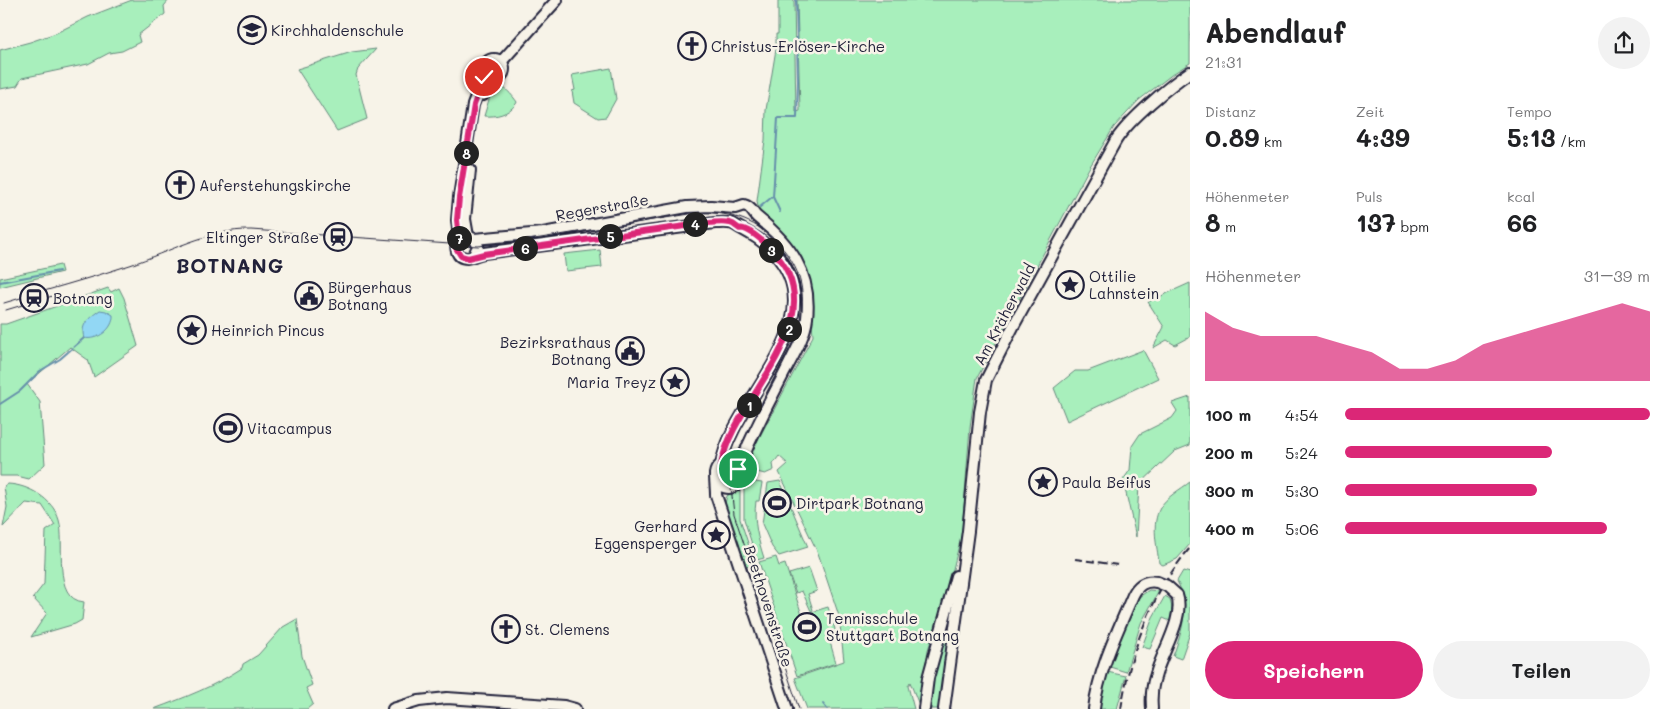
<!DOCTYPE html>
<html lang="de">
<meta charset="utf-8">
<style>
body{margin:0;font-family:Mali,sans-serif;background:#f2f2f2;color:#202124;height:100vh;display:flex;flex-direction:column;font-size:19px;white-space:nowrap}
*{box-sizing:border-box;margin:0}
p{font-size:16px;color:#757577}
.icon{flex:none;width:28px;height:28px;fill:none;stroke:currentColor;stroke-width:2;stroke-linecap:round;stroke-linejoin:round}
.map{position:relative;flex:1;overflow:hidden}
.drawer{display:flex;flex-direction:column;background:#fff;width:475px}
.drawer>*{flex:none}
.pin{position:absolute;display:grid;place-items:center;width:42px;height:42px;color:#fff;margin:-21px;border:2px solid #fff;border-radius:50%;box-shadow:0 1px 5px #0007}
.km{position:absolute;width:25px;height:25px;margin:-12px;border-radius:50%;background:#222;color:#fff;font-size:14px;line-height:25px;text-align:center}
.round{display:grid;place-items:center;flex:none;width:52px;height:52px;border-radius:26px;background:#f2f2f2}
.headline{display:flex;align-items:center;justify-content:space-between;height:85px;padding:0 15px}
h1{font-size:28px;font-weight:700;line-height:38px}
.figures{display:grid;grid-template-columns:repeat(3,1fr);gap:8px;height:85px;padding:5px 15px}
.figures div{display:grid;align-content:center}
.figures b{font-size:25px;font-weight:700}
.figures small{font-size:14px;font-weight:400}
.figures p{font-size:14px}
.chart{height:140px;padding:10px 15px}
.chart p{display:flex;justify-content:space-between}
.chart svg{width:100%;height:90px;margin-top:5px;fill:#db2777;opacity:.7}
.primary-button{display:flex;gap:10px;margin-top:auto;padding:10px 15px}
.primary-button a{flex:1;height:58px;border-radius:30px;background:#db2777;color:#fff;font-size:20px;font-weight:700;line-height:58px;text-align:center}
.primary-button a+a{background:#f2f2f2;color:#202124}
ul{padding:0 15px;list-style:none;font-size:16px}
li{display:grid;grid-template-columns:80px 60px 1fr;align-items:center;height:38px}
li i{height:12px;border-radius:6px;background:#db2777}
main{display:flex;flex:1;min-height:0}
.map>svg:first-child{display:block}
</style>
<main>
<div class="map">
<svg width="1190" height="709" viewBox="0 0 1190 709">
<rect width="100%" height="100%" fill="#f7f3e8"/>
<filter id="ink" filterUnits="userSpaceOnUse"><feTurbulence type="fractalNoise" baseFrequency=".02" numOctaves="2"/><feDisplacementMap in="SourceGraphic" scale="10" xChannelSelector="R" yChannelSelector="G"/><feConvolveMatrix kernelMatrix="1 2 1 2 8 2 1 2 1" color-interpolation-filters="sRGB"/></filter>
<g filter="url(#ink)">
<g fill="#a8efbc" stroke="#65887c">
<path d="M132 0H169L164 6 165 14 138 35 140 42 122 51 109 53 88 64 22 78 17 86 0 89V50L30 42 56 33 88 17Z"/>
<path d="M778 0H794L796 112 800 111 797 0H1190V63L1174 73 1139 100 1114 127 1089 168 977 378 970 427 962 533 951 577 928 650 919 705 910 682 908 686 914 709H807L795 678 844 661 839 616 818 553 779 472 788 464 779 456 773 464 774 470 765 474 753 471 750 466V455L813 336 809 277 787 239 759 213 757 201 765 140 766 110 776 49V34H778Z"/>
<path d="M376 49 358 69 356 75 367 119 337 131 297 69 352 52Z"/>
<path d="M611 68 616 99 606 117 598 118 574 103 572 91 575 90 572 75Z"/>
<path d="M495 85C504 85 512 95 517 102L516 104C508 114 497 117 484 116L491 93Z"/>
<path d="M600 250 602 267 566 271 564 254Z"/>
<path d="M60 265 62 272 0 287V278Z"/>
<path d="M1190 283V337L1175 345 1167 340 1153 348 1164 327 1148 302Z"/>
<path d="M108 288 111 292 119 288 124 298 138 346 94 377 88 360 70 347 27 384 40 402 45 464 29 479 17 476H0V324H6Z"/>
<path d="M1143 350 1158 378 1067 421 1054 388 1075 371H1088Z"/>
<path d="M1190 397V445L1175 451 1139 485 1136 537 1123 480 1130 470 1132 446 1140 434 1172 418 1177 411 1172 403Z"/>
<path d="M748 481 762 483 759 501H756C753 522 758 539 764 558L757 560 744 519V486L746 482Z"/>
<path d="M780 481 808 547 779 556 772 547 762 524 768 483Z"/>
<path d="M1190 482V544L1177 559 1163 565 1159 563C1157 545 1151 525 1160 508 1166 497 1181 489 1190 482Z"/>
<path d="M8 484C29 485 53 499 59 520 66 542 51 599 84 602L82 620 75 624 31 637 47 613 33 598 44 584 46 531 55 525 42 505 26 503 3 527 7 507 4 487Z"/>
<path d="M740 486V519L754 561 751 563 752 568 746 566 730 519 727 520 725 503 727 496Z"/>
<path d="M776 557 779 566 785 564 802 615 828 607 838 639 830 642 836 663 797 676 759 562Z"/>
<path d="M809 568 817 591 808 594 813 610 811 611 802 591 796 593 789 574Z"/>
<path d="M1183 571 1190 573V633L1181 659 1173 656C1183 629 1190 606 1177 581Z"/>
<path d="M1149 590 1159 591 1141 623 1126 672 1110 667 1127 622 1139 597Z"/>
<path d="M1165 596 1170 599 1172 608 1170 621 1163 618 1150 649 1142 647 1153 617Z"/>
<path d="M948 617H952L940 709H931L929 693Z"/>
<path d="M297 619 302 656 312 685 306 688 313 704 307 709H154C186 697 213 687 242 668L243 664 258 655 283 627Z"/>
<path d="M1107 672 1126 676 1117 709H1097Z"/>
</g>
<path fill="#92d7f4" stroke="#658faa" d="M100 310 106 311 113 315C114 329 97 341 84 338 80 324 89 318 100 310Z"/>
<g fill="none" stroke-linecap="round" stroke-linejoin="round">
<g stroke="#658faa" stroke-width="2">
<path d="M760 207 772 197"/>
<path d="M780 212 773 197 778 118H797L798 81 796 0"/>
<path d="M0 282 59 271"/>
<path d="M0 404 20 391 40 371 60 359 84 338"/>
<path d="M823 704 827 709"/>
</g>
<defs>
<g id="secondary">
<circle cx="494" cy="69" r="10"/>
<path d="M501 62 557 0"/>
<path d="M483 95 492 79"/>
<path d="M468 236 465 219 470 170"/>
<path d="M459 239 457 220 459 197 473 105 485 74"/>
<path d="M474 239 543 233 687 207 711 206 735 208 744 205C752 207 752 213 757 217 790 244 812 273 807 318 805 338 791 359 782 377 772 396 762 416 753 435 747 447 742 458 740 471 739 476 740 481 736 485 729 491 721 487 716 481"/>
<path d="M474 255 478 246 474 239 468 236 459 239C454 247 456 258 467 258 472 257 478 254 484 253L715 223C720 223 729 222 733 224 747 232 762 239 773 252 839 321 730 400 721 466"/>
<path d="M739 473C734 462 717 460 715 474 715 481 716 489 716 495L787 709"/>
<path d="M393 709 419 701 447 698 564 706 575 709"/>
<path d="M924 709 928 678 956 576"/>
<path d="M944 709 968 531 980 412 986 380 1014 325 1116 140C1130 119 1169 86 1190 72"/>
<path d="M1094 709C1098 671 1118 630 1133 595 1138 585 1145 580 1157 582"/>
<path d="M1152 709C1151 697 1152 685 1156 674 1162 652 1185 617 1177 595"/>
</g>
</defs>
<use href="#secondary" stroke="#22223b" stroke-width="14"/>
<use href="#secondary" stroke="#f7f3e8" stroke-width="10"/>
<g stroke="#22223b" stroke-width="1">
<path d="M4 303C46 290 88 279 130 265 169 252 209 229 251 230L478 246 522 241 696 213C726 211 754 219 776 241 821 287 800 332 775 380 762 405 748 429 737 455L731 487 734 514 799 709"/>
<path d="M6 310 59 294"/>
</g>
<g stroke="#22223b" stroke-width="2" stroke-dasharray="8 4" stroke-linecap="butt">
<path d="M1075 559 1118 565"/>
<path d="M1121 709C1130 652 1152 592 1190 548"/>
</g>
<defs>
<path id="secondary-bridge" d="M1157 582 1167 586 1177 595"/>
</defs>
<use href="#secondary-bridge" stroke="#22223b" stroke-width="14" stroke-linecap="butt"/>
<use href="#secondary-bridge" stroke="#f7f3e8" stroke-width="10"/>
</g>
</g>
<g fill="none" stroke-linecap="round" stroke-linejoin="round" filter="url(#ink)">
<defs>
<path id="route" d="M484 77 474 105 459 198 457 220 459 239 456 248 461 256 468 258 484 254 700 224C710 223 721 221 730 223 736 225 732 224 737 227 742 231 738 227 744 229 753 232 764 242 771 249 841 319 731 398 721 466L731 464 738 469"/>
</defs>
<use href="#route" stroke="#fff" stroke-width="10"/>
<use href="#route" stroke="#db2777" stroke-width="6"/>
</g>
<defs>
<symbol id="school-ring" viewBox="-11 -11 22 22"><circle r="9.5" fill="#f7f3e8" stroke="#22223b" stroke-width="1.5"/><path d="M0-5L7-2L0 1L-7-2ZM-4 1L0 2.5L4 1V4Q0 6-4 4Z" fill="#22223b"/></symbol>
<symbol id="church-ring" viewBox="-11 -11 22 22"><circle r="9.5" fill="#f7f3e8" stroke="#22223b" stroke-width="1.5"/><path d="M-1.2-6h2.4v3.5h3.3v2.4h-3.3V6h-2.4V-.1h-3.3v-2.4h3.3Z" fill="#22223b"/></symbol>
<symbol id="station-ring" viewBox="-11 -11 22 22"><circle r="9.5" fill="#f7f3e8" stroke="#22223b" stroke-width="1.5"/><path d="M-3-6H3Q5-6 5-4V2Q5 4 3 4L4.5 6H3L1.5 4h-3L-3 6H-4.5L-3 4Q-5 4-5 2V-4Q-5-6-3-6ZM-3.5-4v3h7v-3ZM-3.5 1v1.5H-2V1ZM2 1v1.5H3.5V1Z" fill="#22223b"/></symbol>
<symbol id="sight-ring" viewBox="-11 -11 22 22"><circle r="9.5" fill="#f7f3e8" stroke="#22223b" stroke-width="1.5"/><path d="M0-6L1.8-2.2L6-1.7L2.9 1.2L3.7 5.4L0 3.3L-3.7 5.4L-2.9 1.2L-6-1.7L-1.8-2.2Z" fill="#22223b"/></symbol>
<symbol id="civic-ring" viewBox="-11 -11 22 22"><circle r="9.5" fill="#f7f3e8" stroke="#22223b" stroke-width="1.5"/><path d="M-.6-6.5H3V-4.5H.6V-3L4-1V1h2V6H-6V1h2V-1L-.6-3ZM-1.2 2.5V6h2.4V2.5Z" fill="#22223b"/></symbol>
<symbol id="stadium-ring" viewBox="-11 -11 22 22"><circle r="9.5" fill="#f7f3e8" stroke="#22223b" stroke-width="1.5"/><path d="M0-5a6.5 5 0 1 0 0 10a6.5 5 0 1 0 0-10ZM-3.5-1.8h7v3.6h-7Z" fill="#22223b"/></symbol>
</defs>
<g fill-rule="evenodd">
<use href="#school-ring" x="236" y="14" width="32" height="32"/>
<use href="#church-ring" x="676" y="30" width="32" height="32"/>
<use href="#church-ring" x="164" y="169" width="32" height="32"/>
<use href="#station-ring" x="322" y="221" width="32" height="32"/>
<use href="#sight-ring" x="1054" y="269" width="32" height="32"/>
<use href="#civic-ring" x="293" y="280" width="32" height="32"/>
<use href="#station-ring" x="18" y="282" width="32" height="32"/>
<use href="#sight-ring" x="176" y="314" width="32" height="32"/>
<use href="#civic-ring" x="614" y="335" width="32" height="32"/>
<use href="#sight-ring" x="659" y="366" width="32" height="32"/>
<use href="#stadium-ring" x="212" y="412" width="32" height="32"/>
<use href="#sight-ring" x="1027" y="466" width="32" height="32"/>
<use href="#stadium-ring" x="761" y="487" width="32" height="32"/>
<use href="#sight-ring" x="700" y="519" width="32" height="32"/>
<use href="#stadium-ring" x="791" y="611" width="32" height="32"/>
<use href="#church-ring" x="490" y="613" width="32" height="32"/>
</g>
<g text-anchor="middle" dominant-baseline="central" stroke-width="5" stroke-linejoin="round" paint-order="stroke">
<g font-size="15" fill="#22223b" stroke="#f7f3e8" text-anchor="start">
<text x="271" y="30">Kirchhaldenschule</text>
<text x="711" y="46">Christus-Erlöser-Kirche</text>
<text x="199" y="185">Auferstehungskirche</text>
<text x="319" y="237" text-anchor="end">Eltinger Straße</text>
<text x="1089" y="276">Ottilie<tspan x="1089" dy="17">Lahnstein</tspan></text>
<text x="328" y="287">Bürgerhaus<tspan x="328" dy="17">Botnang</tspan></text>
<text x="53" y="298">Botnang</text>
<text x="211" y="330">Heinrich Pincus</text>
<text x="611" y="342" text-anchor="end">Bezirksrathaus<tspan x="611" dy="17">Botnang</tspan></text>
<text x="656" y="382" text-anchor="end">Maria Treyz</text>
<text x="247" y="428">Vitacampus</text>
<text x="1062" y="482">Paula Beifus</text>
<text x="796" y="503">Dirtpark Botnang</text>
<text x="697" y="526" text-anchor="end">Gerhard<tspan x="697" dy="17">Eggensperger</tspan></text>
<text x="826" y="618">Tennisschule<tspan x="826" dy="17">Stuttgart Botnang</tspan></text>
<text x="525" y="629">St. Clemens</text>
</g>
<g font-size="15" fill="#22223b" stroke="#f7f3e8">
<text transform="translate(602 207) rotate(-10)">Regerstraße</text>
<text transform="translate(1004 314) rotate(-62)">Am Kräherwald</text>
<text transform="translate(769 606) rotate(72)">Beethovenstraße</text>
</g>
<g font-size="20" font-weight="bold" letter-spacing="1" fill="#22223b" stroke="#f7f3e8">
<text x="230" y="265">BOTNANG</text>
</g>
</g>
</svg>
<div class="pin" style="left:738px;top:469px;background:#1e9e55"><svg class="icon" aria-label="arrive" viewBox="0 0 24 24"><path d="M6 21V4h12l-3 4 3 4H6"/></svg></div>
<div class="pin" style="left:484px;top:77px;background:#d93025"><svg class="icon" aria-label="check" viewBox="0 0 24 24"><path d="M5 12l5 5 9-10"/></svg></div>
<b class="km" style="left:749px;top:405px">1</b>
<b class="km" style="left:789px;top:329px">2</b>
<b class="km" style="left:771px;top:250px">3</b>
<b class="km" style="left:695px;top:224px">4</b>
<b class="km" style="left:610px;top:236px">5</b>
<b class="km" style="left:525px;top:248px">6</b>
<b class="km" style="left:459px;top:238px">7</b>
<b class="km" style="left:466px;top:153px">8</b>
</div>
<section class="drawer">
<div class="headline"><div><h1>Abendlauf</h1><p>21:31</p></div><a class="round"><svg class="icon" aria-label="share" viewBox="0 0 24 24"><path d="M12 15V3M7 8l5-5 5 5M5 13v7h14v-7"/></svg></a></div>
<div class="figures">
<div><p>Distanz</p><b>0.89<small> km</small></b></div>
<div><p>Zeit</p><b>4:39</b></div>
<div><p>Tempo</p><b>5:13<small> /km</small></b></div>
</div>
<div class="figures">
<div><p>Höhenmeter</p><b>8<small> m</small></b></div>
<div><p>Puls</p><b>137<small> bpm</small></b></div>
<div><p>kcal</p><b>66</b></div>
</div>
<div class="chart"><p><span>Höhenmeter</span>31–39 m</p>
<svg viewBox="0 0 160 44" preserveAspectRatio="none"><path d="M0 44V10L10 18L20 22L30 22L40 22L50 26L60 30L70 38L80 38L90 34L100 26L110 22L120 18L130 14L140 10L150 6L160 10V44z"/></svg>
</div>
<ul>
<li><b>100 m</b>4:54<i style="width:100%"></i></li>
<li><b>200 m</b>5:24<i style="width:68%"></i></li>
<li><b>300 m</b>5:30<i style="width:63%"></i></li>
<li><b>400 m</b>5:06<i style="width:86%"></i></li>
</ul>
<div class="primary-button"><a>Speichern</a><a>Teilen</a></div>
</section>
</main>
